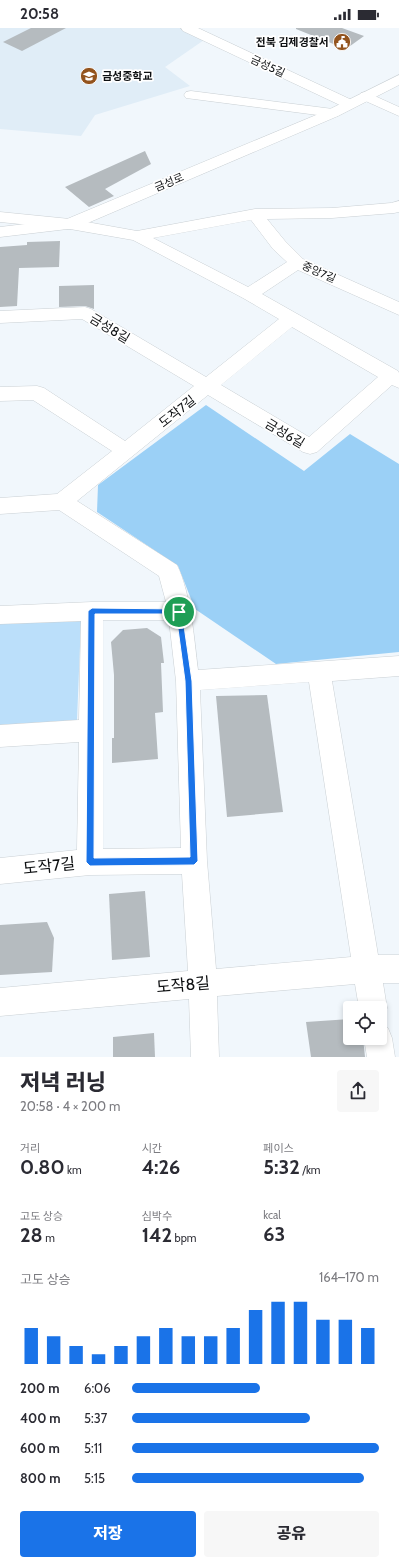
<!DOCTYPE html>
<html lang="ko">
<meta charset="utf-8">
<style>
body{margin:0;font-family:Cabin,"Noto Sans KR",sans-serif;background:#f7f7f7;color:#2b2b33;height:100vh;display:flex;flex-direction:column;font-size:15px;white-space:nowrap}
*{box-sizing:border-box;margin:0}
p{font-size:13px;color:#7c7c81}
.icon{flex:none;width:22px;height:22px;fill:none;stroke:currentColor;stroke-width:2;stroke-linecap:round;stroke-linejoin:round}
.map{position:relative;height:1029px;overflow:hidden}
.side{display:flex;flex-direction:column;background:#fff;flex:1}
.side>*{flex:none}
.tools{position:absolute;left:343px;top:973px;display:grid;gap:8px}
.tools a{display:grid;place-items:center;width:44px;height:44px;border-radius:4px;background:#fff;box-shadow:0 2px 6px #0003;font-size:20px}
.pin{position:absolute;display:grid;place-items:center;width:34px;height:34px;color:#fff;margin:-17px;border:2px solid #fff;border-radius:50%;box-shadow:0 1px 4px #0007}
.round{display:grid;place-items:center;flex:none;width:42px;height:42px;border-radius:4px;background:#f7f7f7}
.headline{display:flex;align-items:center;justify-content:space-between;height:68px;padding:0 20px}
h1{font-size:22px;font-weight:800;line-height:30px}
.stats{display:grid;grid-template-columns:repeat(3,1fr);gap:6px;height:68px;padding:4px 20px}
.stats div{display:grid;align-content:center}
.stats b{font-size:20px;font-weight:800}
.stats small{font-size:11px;font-weight:400}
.stats p{font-size:11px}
.chart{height:112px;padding:8px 20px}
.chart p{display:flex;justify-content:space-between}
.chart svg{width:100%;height:72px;margin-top:4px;stroke:#1a73e8;stroke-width:6}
.primary-button{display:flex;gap:8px;margin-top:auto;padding:8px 20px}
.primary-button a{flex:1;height:46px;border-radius:4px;background:#1a73e8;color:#fff;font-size:16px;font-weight:800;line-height:46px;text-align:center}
.primary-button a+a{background:#f7f7f7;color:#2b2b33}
ul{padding:0 20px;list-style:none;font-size:13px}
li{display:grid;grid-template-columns:64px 48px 1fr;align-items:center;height:30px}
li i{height:10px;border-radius:5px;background:#1a73e8}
.status{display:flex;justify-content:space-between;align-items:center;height:28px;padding:0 20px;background:#fff;direction:ltr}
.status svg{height:11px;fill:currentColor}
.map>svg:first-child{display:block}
</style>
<div class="status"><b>20:58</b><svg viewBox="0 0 49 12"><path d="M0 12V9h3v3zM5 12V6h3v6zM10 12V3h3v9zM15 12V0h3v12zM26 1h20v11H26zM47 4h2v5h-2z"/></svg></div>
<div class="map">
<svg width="399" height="1029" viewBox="0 0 399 1029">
<rect width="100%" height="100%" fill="#f1f7fc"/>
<path fill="#e0edf7" d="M0 0H180L204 12 165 39 190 58 95 87 81 108 0 101Z"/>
<path fill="#bbdffa" d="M81 593 77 692 0 697V595Z"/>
<path fill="#9bd0f6" d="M206 377 304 443 350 406 399 436V624L276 636 195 581 178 538 97 484 98 457Z"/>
<g fill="#b5bbbf">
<path d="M31 0H66L22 23 3 14Z"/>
<path d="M296 0H342L364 8 346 21 296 1Z"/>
<path d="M145 123 151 136 105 161 114 168 89 179 65 159Z"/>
<path d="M60 213 59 239 19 240 17 278 0 279V219L27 217V214Z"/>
<path d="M94 257V281L85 278 59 279V258Z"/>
<path d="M147 600 161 609 164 635H161L163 684 155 685 158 731 112 735V710H114V647L111 614 123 602Z"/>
<path d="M267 667 283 784 227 789 216 668Z"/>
<path d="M145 863 150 929 112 932 109 866Z"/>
<path d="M47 894 54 910 52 944 0 947V897Z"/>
<path d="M350 991V1010H363L365 1029H311L306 994Z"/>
<path d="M154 1005 155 1029H113V1009Z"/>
</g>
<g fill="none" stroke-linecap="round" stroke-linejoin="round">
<defs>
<g id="street">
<path d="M181 0H198L354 73 356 76 354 79 349 80 344 79 183 3Z"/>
<path d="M191 63 333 81 338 82 340 85 338 88 333 89 186 70 184 67 186 64Z"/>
<path d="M366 64 399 79V88L361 71 359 68 361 65Z"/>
<path d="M399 173V184L394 185 332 190 267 191 285 213 303 231 399 274V287L298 242 262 266 398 343 399 345V360L392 357 317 424 310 426 303 424 208 367 77 473 177 537C191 566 194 610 198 642L399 628V648L332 653 378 927H399V955H383L387 980 383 990 380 991V980H359L355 956 217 968 219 1029H191L189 971 0 988V960L188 943 182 846 90 847 0 856V830L77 822 79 714 0 719V697L79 692 81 593 0 596V578L92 574H166L159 548 59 482 0 486V470L57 466 112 423 33 372 0 373V359L37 358 44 360 125 413 194 358 82 291 0 295V283L85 279 91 281 206 349 279 291 243 270 133 212 70 201 0 194V184L70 191 137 203 255 181 332 180 391 175ZM251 192 273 221 287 234 248 259 153 210ZM292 299 378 349 309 409 221 357ZM103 592H169L176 653 181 820 103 821ZM309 654 351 929 216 941 207 833 200 662Z"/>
<path d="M380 996 388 1000 392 1010 395 1029H367L364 1010H380Z"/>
</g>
<path id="secondary" d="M399 47V57L338 88 76 200 0 209V199L67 191 328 82Z"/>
</defs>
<use href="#street" stroke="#cad0d4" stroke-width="1"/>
<use href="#secondary" stroke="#cad0d4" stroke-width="1"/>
<use href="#street" fill="#fff" fill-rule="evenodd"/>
<use href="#secondary" fill="#fff" fill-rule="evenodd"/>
</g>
<path fill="#1a73e8" stroke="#fff" fill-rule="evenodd" d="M92 580 179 581 182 584 192 653 198 833 194 837 90 838 86 834 88 583ZM95 586H176L185 653 190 829 94 830Z"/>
<defs>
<symbol id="civic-disc" viewBox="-11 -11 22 22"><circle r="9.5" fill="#93531d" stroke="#fff"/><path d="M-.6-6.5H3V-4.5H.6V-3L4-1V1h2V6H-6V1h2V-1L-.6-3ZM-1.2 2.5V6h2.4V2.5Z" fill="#fff"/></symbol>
<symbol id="school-disc" viewBox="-11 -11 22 22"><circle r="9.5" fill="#93531d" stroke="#fff"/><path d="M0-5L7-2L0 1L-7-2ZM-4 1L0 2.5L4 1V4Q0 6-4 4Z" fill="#fff"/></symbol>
</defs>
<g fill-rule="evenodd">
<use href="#civic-disc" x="332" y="4" width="20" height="20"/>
<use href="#school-disc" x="79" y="38" width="20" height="20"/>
</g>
<g text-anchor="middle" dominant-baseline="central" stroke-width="3.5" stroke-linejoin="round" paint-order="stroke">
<g font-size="11" font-weight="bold" fill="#0e1012" stroke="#fff" text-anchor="end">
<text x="329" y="14">전북 김제경찰서</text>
<text x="102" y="48" text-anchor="start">금성중학교</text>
</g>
<g font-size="11" fill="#0e1012" stroke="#fff">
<text transform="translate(268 38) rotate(25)">금성5길</text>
<text transform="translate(169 154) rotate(-23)">금성로</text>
<text transform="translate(319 244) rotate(24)">중앙7길</text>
</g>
<g font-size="13" fill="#0e1012" stroke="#fff">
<text transform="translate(110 300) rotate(31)">금성8길</text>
<text transform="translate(177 383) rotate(-38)">도작7길</text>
<text transform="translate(285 405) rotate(31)">금성6길</text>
</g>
<g font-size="16" fill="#0e1012" stroke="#fff">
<text transform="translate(49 838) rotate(-6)">도작7길</text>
<text transform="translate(183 957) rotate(-5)">도작8길</text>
</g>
</g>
</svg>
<div class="tools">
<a><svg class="icon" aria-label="locate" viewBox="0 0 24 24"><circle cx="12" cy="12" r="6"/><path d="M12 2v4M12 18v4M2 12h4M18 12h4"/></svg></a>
</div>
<div class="pin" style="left:179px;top:584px;background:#1e9e55"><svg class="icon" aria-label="arrive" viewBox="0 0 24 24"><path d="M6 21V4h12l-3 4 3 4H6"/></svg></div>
</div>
<section class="side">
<div class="headline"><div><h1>저녁 러닝</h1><p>20:58 · 4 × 200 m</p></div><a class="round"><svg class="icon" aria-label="share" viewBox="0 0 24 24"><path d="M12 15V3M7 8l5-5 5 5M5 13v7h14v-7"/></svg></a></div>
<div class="stats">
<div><p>거리</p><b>0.80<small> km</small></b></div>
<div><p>시간</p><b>4:26</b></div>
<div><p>페이스</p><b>5:32<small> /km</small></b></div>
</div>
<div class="stats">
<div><p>고도 상승</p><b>28<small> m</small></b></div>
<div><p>심박수</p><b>142<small> bpm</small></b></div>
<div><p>kcal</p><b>63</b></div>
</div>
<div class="chart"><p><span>고도 상승</span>164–170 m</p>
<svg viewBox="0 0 160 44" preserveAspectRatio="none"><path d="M5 44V22M15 44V27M25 44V33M35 44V38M45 44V33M55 44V27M65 44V22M75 44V27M85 44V27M95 44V22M105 44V11M115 44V6M125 44V6M135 44V17M145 44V17M155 44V22"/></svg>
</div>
<ul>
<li><b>200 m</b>6:06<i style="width:52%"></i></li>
<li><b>400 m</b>5:37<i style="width:72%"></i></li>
<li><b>600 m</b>5:11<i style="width:100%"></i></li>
<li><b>800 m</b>5:15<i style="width:94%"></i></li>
</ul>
<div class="primary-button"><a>저장</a><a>공유</a></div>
</section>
